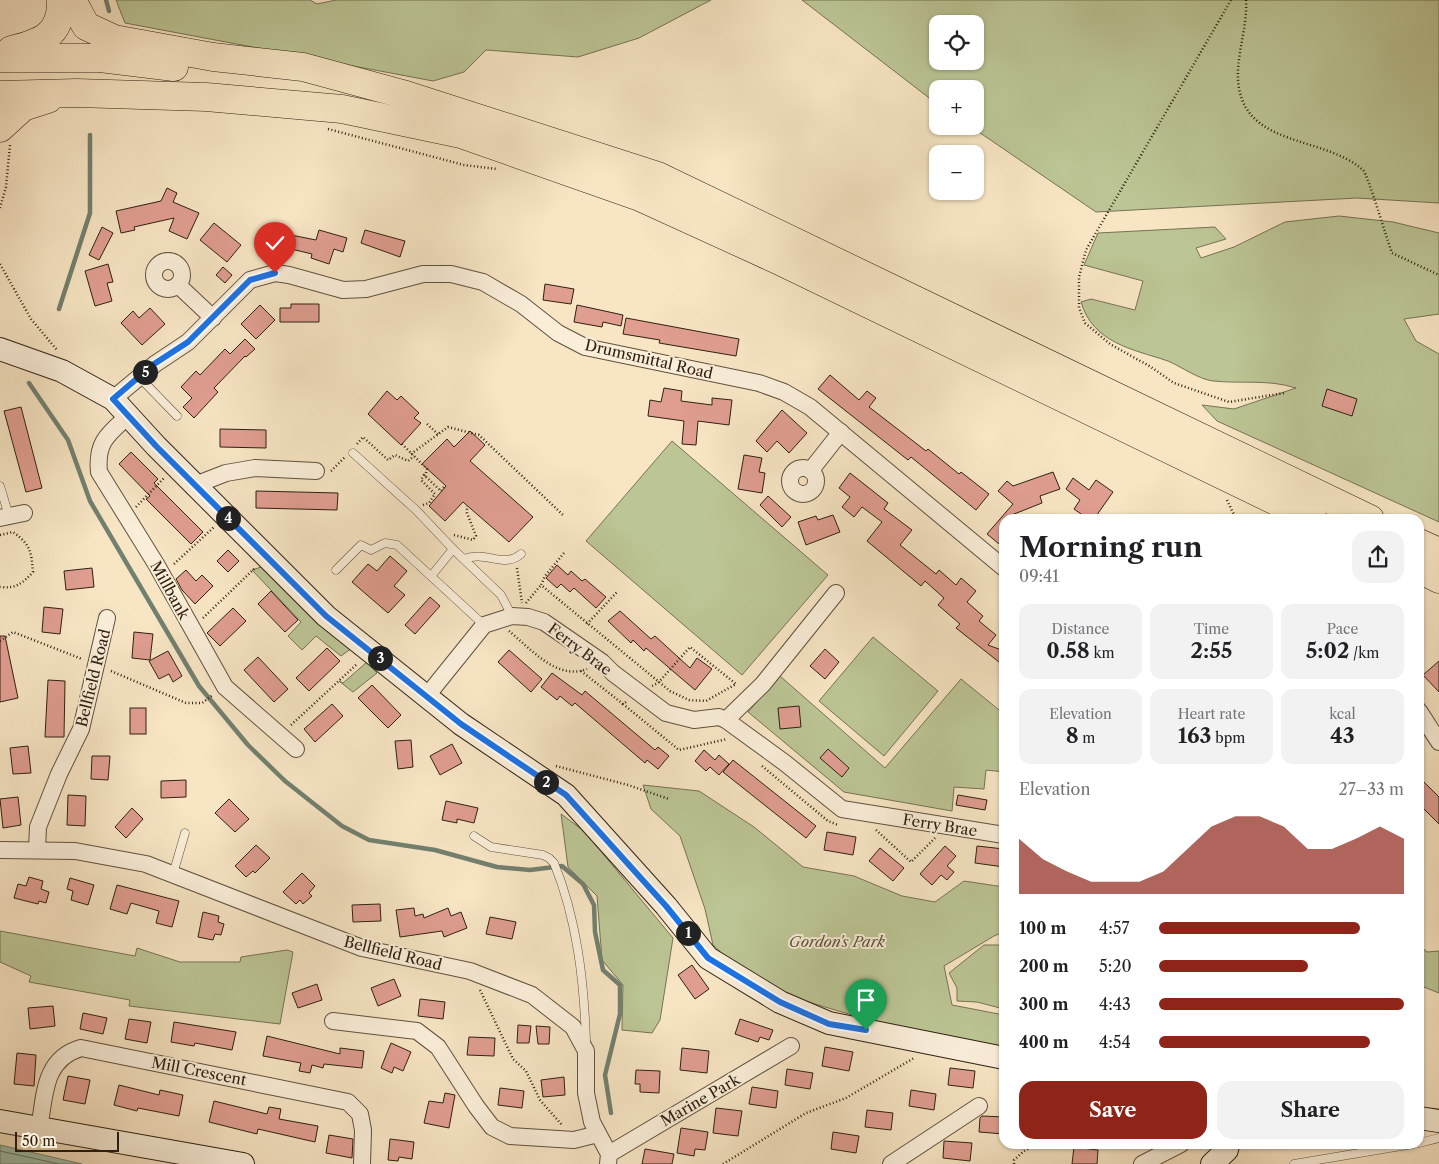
<!DOCTYPE html>
<meta charset="utf-8">
<style>
body{margin:0;font-family:"Libre Caslon Text",serif;background:#f2f2f2;color:#202124;height:100vh;display:flex;flex-direction:column;font-size:19px;white-space:nowrap}
*{box-sizing:border-box;margin:0}
p{font-size:16px;color:#757577}
.icon{flex:none;width:28px;height:28px;fill:none;stroke:currentColor;stroke-width:2;stroke-linecap:round;stroke-linejoin:round}
.map{position:relative;flex:1;overflow:hidden}
.side{position:absolute;left:999px;top:514px;width:425px;height:635px;display:flex;flex-direction:column;background:#fff;border-radius:15px;box-shadow:0 1px 4px #0004}
.side>*{flex:none}
.fabs{position:absolute;left:929px;top:15px;display:grid;gap:10px}
.fabs a{display:grid;place-items:center;width:55px;height:55px;border-radius:10px;background:#fff;box-shadow:0 1px 4px #0004;font-size:25px}
.scale{position:absolute;left:15px;bottom:12px;width:104px;box-sizing:border-box;padding-left:5px;border:2px solid #2f2012;border-top:0;font-size:14px;line-height:18px;white-space:nowrap;color:#2f2012;-webkit-text-stroke:4px #faeed9;paint-order:stroke}
.pin{position:absolute;display:grid;place-items:center;width:42px;height:42px;color:#fff;margin:-51px -21px;border-radius:50% 50% 50% 0;rotate:-45deg;box-shadow:0 0 5px #0007}
.pin .icon{rotate:45deg}
.km{position:absolute;width:25px;height:25px;margin:-12px;border-radius:50%;background:#222;color:#fff;font-size:14px;line-height:25px;text-align:center}
.round{display:grid;place-items:center;flex:none;width:52px;height:52px;border-radius:15px;background:#f2f2f2}
.headline{display:flex;align-items:center;justify-content:space-between;height:85px;padding:0 20px}
h1{font-size:28px;font-weight:700;line-height:38px}
.metrics{display:grid;grid-template-columns:repeat(3,1fr);gap:8px;height:85px;padding:5px 20px}
.metrics div{display:grid;align-content:center;border-radius:12px;background:#f2f2f2;text-align:center}
.metrics b{font-size:21px;font-weight:700}
.metrics small{font-size:14px;font-weight:400}
.metrics p{font-size:14px}
.chart{height:140px;padding:10px 20px}
.chart p{display:flex;justify-content:space-between}
.chart svg{width:100%;height:90px;margin-top:5px;fill:#8f2418;opacity:.7}
.cta{display:flex;gap:10px;margin-top:auto;padding:10px 20px}
.cta a{flex:1;height:58px;border-radius:15px;background:#8f2418;color:#fff;font-size:20px;font-weight:700;line-height:58px;text-align:center}
.cta a+a{background:#f2f2f2;color:#202124}
ul{padding:0 20px;list-style:none;font-size:16px}
li{display:grid;grid-template-columns:80px 60px 1fr;align-items:center;height:38px}
li i{height:12px;border-radius:6px;background:#8f2418}
.map>svg:first-child{display:block}
</style>
<div class="map">
<svg width="1439" height="1164" viewBox="0 0 1439 1164">
<rect width="100%" height="100%" fill="#f7e5c4"/>
<filter id="stains"><feTurbulence type="fractalNoise" baseFrequency=".004" numOctaves="4"/><feColorMatrix values="0 0 0 0 .2 0 0 0 0 .09 0 0 0 0 .02 0 0 0 .5 -.17"/></filter>
<radialGradient id="worn" r=".72"><stop offset=".6" stop-color="#630" stop-opacity="0"/><stop offset="1" stop-color="#630" stop-opacity=".3"/></radialGradient>
<g fill="#bcc595" stroke="#767254" fill-rule="evenodd">
<path d="M116 0H310L317 4 336 0H711L639 38 578 57 486 50 464 72 433 81 125 23Z"/>
<path d="M802 0H1439V203L1357 198 1096 212 970 126H975V89H938L937 104ZM938 24H975V61H938Z"/>
<path d="M1339 216 1393 222 1439 233V314L1404 319 1416 341 1439 354V522L1217 421 1202 405 1234 409 1296 388C1268 379 1242 384 1213 381 1198 379 1182 367 1168 361 1132 349 1093 343 1081 302L1091 299 1135 310 1143 281 1084 265 1098 233 1215 227 1226 239 1196 248 1201 258 1234 247 1285 222Z"/>
<path d="M672 441 828 575 742 675 586 541Z"/>
<path d="M264 566 352 648 341 656 316 636 302 650 288 636 301 622 252 570Z"/>
<path d="M873 637 938 691 884 756 819 701Z"/>
<path d="M367 662 377 673 353 692 339 681 343 683Z"/>
<path d="M780 676 885 768 961 679 1004 714V772L986 770 984 789 954 787 952 811 844 792 748 712Z"/>
<path d="M643 785 699 791 754 827 803 867 854 876 902 896 935 902 964 881 1004 887V932L994 936 944 966 952 1005 1004 1015V1047L869 1020 788 996 744 974 713 945 705 909 680 836 651 809Z"/>
<path d="M561 814 584 831 673 938 660 1020 652 1033 622 1030 623 985 602 960 597 896 568 867Z"/>
<path d="M0 931 135 956 137 948 180 962H240L241 957 287 950 293 952 280 1024 129 1006 130 1000 29 982 31 976 0 962Z"/>
<path d="M984 945H1004V1009L977 1002 957 1001V988L949 973Z"/>
<path d="M1419 945 1427 952 1439 951V993L1419 985Z"/>
</g>
<path fill="#9ec0ad" stroke="#72806f" d="M0 1145 82 1164H0Z"/>
<g fill="none" stroke-linecap="round" stroke-linejoin="round">
<path stroke="#667060" stroke-width="1" d="M0 1151 59 1164"/>
<g stroke="#72806f" stroke-width="4.5">
<path d="M106 0 109 11"/>
<path d="M59 309 90 213V135"/>
<path d="M29 383 68 440 90 501 199 686 248 745 285 781 342 826 369 840 435 850 497 867 530 870 562 866 583 884 594 905 595 932 603 970 620 985V1014L605 1075 611 1113"/>
</g>
</g>
<g fill="#e09e91" stroke="#2f2012">
<path d="M167 188 177 193 173 202 199 213 187 239 169 231 174 218 134 227 135 230 121 233 116 211 161 201Z"/>
<path d="M214 223 241 245 227 262 200 240Z"/>
<path d="M102 227 113 233 99 260 89 255Z"/>
<path d="M261 229 316 240 319 230 347 238 343 252 334 249 329 264 311 258 312 254 287 248 285 255 257 248Z"/>
<path d="M365 230 405 241 400 257 361 243Z"/>
<path d="M108 264 113 282 107 283 112 301 95 306 85 271Z"/>
<path d="M223 267 232 275 225 283 216 275Z"/>
<path d="M545 284 574 289 571 304 543 300Z"/>
<path d="M291 304H319V322H280V308H291Z"/>
<path d="M260 305 275 320 256 339 241 324Z"/>
<path d="M577 305 623 315 621 326 603 322 602 327 574 322Z"/>
<path d="M150 308 165 324 142 345 121 323 133 311 139 318Z"/>
<path d="M626 318 739 339 736 356 659 343 660 340 623 334Z"/>
<path d="M245 339 255 349 246 357 245 356 214 388 218 392 194 418 183 407 192 398 181 387 196 371 200 375 225 349 230 354Z"/>
<path d="M830 375 859 400 867 391 876 398 869 407 926 451 928 449 959 474 961 472 989 494 976 510 911 457 908 460 818 389Z"/>
<path d="M664 388 682 391 681 401 712 405V398L732 400 729 425 698 421 696 445 682 444 684 421 648 416 650 400 661 402Z"/>
<path d="M1327 389 1357 399 1352 416 1322 406Z"/>
<path d="M387 391 397 400 401 396 419 413 414 418 421 423 401 445 368 414Z"/>
<path d="M21 407 42 488 26 492 4 411Z"/>
<path d="M782 410 807 433 789 453 777 441 767 452 756 441Z"/>
<path d="M220 429 266 430V448L220 447Z"/>
<path d="M470 431 485 445 470 461 533 517 509 542 463 502 445 521 429 506 446 486 422 464 447 439 454 447Z"/>
<path d="M131 452 158 479 154 483 203 532 191 544 146 499 150 496 119 464Z"/>
<path d="M744 455 762 458 759 472 765 473 762 493 738 489Z"/>
<path d="M1053 472 1060 489 1040 496 1042 503 1004 518V548L987 534 1013 504 998 491 1007 481 1013 486Z"/>
<path d="M850 473 888 503 884 509 912 530 900 545 936 574 939 570 956 585 961 578 976 591 967 602 983 616 979 621 996 635 988 645 1004 651V666L956 628 960 624 938 605 944 598 925 581 921 586 867 541 882 522 862 507 854 517 842 507 850 497 839 488Z"/>
<path d="M1073 478 1089 490 1096 480 1113 492 1094 519H1088L1074 509 1080 500 1066 489Z"/>
<path d="M256 491 338 493 337 510 256 508Z"/>
<path d="M768 496 791 517 782 527 760 505Z"/>
<path d="M833 515 840 532 806 545 798 522 816 516 818 520Z"/>
<path d="M228 550 239 561 228 572 217 561Z"/>
<path d="M390 556 407 571 394 586 405 595 388 613 352 582 368 564 377 571Z"/>
<path d="M557 565 568 575 571 571 582 581 585 579 606 597 596 608 574 588 570 592 561 584 557 588 546 578Z"/>
<path d="M92 568 94 587 66 590 64 571Z"/>
<path d="M186 570 196 581 202 575 213 586 195 604 182 590 176 579Z"/>
<path d="M271 591 298 620 285 632 258 604Z"/>
<path d="M430 597 440 606 415 634 405 625Z"/>
<path d="M44 607 63 609 60 634 42 632Z"/>
<path d="M233 608 246 621 220 646 207 633Z"/>
<path d="M620 611 651 639 655 636 690 668 697 658 712 669 695 690 646 648 644 651 633 640 631 643 608 621Z"/>
<path d="M134 632 153 634 150 660 132 658Z"/>
<path d="M0 636H5L18 698 0 702Z"/>
<path d="M327 648 340 661 309 691 296 678Z"/>
<path d="M825 649 839 662 825 679 810 666Z"/>
<path d="M509 650 542 679 531 692 498 662Z"/>
<path d="M168 651 182 676 173 682 169 674 159 679 149 661Z"/>
<path d="M258 657 288 689 274 702 244 670Z"/>
<path d="M1439 661V692L1423 675Z"/>
<path d="M552 673 582 695 585 691 655 750 658 747 669 756 658 769 647 760 645 763 575 703 572 706 560 696 557 700 541 687Z"/>
<path d="M48 680 65 681 64 737H45Z"/>
<path d="M372 685 401 715 388 728 358 698Z"/>
<path d="M332 704 343 716 315 742 304 729Z"/>
<path d="M799 706 801 727 780 729 778 708Z"/>
<rect x="130" y="708" width="16" height="26"/>
<path d="M411 740 413 767 398 769 395 741Z"/>
<path d="M452 744 462 763 440 775 430 756Z"/>
<path d="M28 746 31 773 13 774 10 748Z"/>
<path d="M828 749 849 768 842 777 820 758Z"/>
<path d="M704 750 715 760 719 755 729 764 719 775 710 767 706 771 695 761Z"/>
<path d="M92 756H110L108 780 91 779Z"/>
<path d="M733 760 816 826 806 838 723 772Z"/>
<path d="M1419 777 1439 797V824L1419 804Z"/>
<path d="M186 780V797L161 798V781Z"/>
<path d="M68 795 86 796 85 826 67 825Z"/>
<path d="M958 795 987 800 985 810 956 805Z"/>
<path d="M18 797 21 825 3 828 0 799Z"/>
<path d="M229 799 249 819 235 832 215 813Z"/>
<path d="M446 801 478 808 474 823 457 819V823L442 820Z"/>
<path d="M132 808 143 819 126 838 115 827Z"/>
<path d="M827 832 856 837 853 855 824 850Z"/>
<path d="M256 845 270 858 255 873 253 871 246 877 235 866Z"/>
<path d="M945 846 956 856 947 866 954 872 947 880 941 875 932 885 920 874Z"/>
<path d="M977 846 1004 849V867L975 863Z"/>
<path d="M880 848 904 868 893 881 869 861Z"/>
<path d="M302 873 315 886 309 893 312 896 303 904 300 900 296 904 283 892Z"/>
<path d="M29 877 43 881 41 889 49 892 46 903 39 901 38 904 14 898 18 884 26 886Z"/>
<path d="M70 878 94 885 88 905 71 900 73 891 67 889Z"/>
<path d="M117 885 179 901 172 927 156 923 159 911 131 903 127 914 110 909Z"/>
<path d="M380 904 381 921 353 922 352 905Z"/>
<path d="M414 908 415 916 423 914 424 918 448 908 451 916 461 912 467 928 444 937 442 931 400 937 396 910Z"/>
<path d="M203 912 219 916 218 922 224 924 221 935 215 934 213 940 198 937Z"/>
<path d="M490 917 516 922 512 939 486 934Z"/>
<path d="M692 965 709 989 695 999 678 975Z"/>
<path d="M394 979 401 996 378 1006 371 988Z"/>
<path d="M317 984 322 1000 298 1008 292 993Z"/>
<path d="M420 999 445 1002 443 1019 418 1016Z"/>
<path d="M53 1006 55 1026 30 1029 28 1008Z"/>
<path d="M83 1013 107 1018 103 1034 80 1029Z"/>
<path d="M129 1019 151 1022 147 1043 125 1039Z"/>
<path d="M740 1019 773 1030 769 1040 760 1037 758 1042 735 1034Z"/>
<path d="M174 1022 236 1032 232 1050 195 1043 194 1046 171 1042Z"/>
<path d="M518 1025 531 1026 529 1043H517Z"/>
<path d="M536 1026 550 1027 549 1044H538Z"/>
<path d="M267 1036 340 1054V1048L364 1051 362 1068 324 1064 323 1068 312 1065 310 1073 299 1071 301 1063 263 1056Z"/>
<path d="M469 1037 495 1038 494 1056 467 1055Z"/>
<path d="M391 1043 411 1052 403 1071 394 1067 392 1073 381 1068Z"/>
<path d="M825 1047 853 1052 849 1071 822 1066Z"/>
<path d="M682 1048 709 1051 707 1073 680 1070Z"/>
<path d="M17 1053 36 1055 34 1086 14 1084Z"/>
<path d="M950 1068 975 1071 973 1088 948 1085Z"/>
<path d="M787 1069 813 1073 810 1089 785 1085Z"/>
<path d="M636 1070 660 1071 659 1093 640 1092V1084H635Z"/>
<path d="M68 1076 90 1080 85 1104 63 1100Z"/>
<path d="M564 1077 565 1095 543 1097 541 1080Z"/>
<path d="M119 1085 159 1095 160 1090 183 1095 179 1116 138 1108 137 1111 114 1105Z"/>
<path d="M752 1087 778 1091 776 1108 749 1104Z"/>
<path d="M500 1088 524 1091 522 1108 498 1105Z"/>
<path d="M911 1090 936 1094 934 1110 909 1106Z"/>
<path d="M445 1093 455 1095 449 1128 424 1123 429 1101 443 1103Z"/>
<path d="M214 1101 267 1114 269 1107 281 1109 279 1119 318 1126 315 1142 258 1129 257 1134 209 1122Z"/>
<path d="M716 1108 742 1111 738 1136 713 1133Z"/>
<path d="M867 1110 893 1113 891 1130 865 1127Z"/>
<path d="M982 1116 1004 1117V1134L979 1132 980 1118Z"/>
<path d="M681 1128 708 1132 705 1150 695 1149 694 1156 677 1153Z"/>
<path d="M833 1132 859 1136 856 1153 831 1149Z"/>
<path d="M329 1135 353 1139 352 1158 326 1153Z"/>
<path d="M390 1139 414 1142 412 1159 399 1157 398 1161 388 1160Z"/>
<path d="M944 1141 972 1143 970 1161 943 1158Z"/>
<path d="M1074 1147 1098 1150 1097 1164H1072Z"/>
<path d="M645 1149 674 1154 672 1164H642Z"/>
</g>
<g fill="none" stroke-linecap="round" stroke-linejoin="round">
<defs>
<g id="lane">
<path d="M139 377 177 416"/>
<path d="M353 453 416 510 453 549 501 595 512 616"/>
<path d="M0 486 9 516"/>
<path d="M464 559C486 550 504 569 521 554"/>
<path d="M336 570 361 545 371 550 385 543 397 545 484 625"/>
<path d="M432 575 453 549"/>
<path d="M474 836 491 847 543 855 549 858 554 863C577 919 584 981 586 1041"/>
<path d="M173 874 185 833"/>
<path d="M1419 1143 1439 1138"/>
<path d="M1294 1164 1413 1144"/>
</g>
<g id="street">
<circle cx="168" cy="275" r="14"/>
<path d="M178 285 213 318"/>
<path d="M113 399 155 364 188 342 250 280 275 273 289 275 343 290 366 289 423 274H451L483 282 521 304 558 333 585 347 759 383 784 392 810 407 1004 568"/>
<path d="M128 416C108 434 96 442 99 472L156 564 225 687 296 749"/>
<circle cx="803" cy="481" r="13"/>
<path d="M811 470 841 432"/>
<path d="M195 485 226 473 255 468 316 471"/>
<path d="M0 518 24 513"/>
<path d="M426 697 484 625 512 616 528 617 544 622 602 662 613 673 666 713 694 720 719 717 726 720 785 763 842 809 1004 835"/>
<path d="M1419 711 1439 742"/>
<path d="M726 720 763 684 836 593"/>
<path d="M0 850 75 851 146 864 362 948 470 971 532 995 573 1027 586 1051V1093L592 1122 609 1154 608 1164"/>
<path d="M37 850 38 827 59 774 81 729 107 618"/>
<path d="M333 1021 417 1031 438 1047 476 1106 492 1127 510 1136 574 1140 598 1134"/>
<path d="M39 1129C45 1096 43 1059 81 1048L348 1102 360 1114 363 1130 362 1164"/>
<path d="M609 1154 791 1046"/>
<path d="M891 1164 979 1106"/>
<path d="M1142 1164 1181 1144"/>
</g>
<g id="secondary">
<path d="M0 349 62 371 113 399 156 446 326 616 461 724 566 795 666 906 708 958 780 1002 829 1023 1004 1058"/>
<path d="M1419 1118 1439 1121"/>
<path d="M0 1121 243 1164"/>
<path d="M1212 1164 1227 1150 1228 1144"/>
</g>
<g id="highway">
<path d="M72 0 86 26 114 39 213 57 303 67 406 95 658 176 1370 519"/>
<path d="M11 50C40 43 62 36 61 0"/>
<path d="M0 58H100L174 67"/>
<path d="M0 95 77 93 206 97 342 109 461 134 640 197 780 261 1313 519"/>
<path d="M0 128 23 107 48 99"/>
<path d="M1419 543 1439 552"/>
<path d="M1419 569 1439 579"/>
</g>
</defs>
<use href="#lane" stroke="#61513e" stroke-width="9"/>
<use href="#street" stroke="#61513e" stroke-width="18"/>
<use href="#secondary" stroke="#2f2012" stroke-width="24"/>
<use href="#highway" stroke="#2f2012" stroke-width="29"/>
<g stroke="#2f2012" stroke-width="2.5" stroke-dasharray="1 2.5" stroke-linecap="butt">
<path d="M1231 0 1086 250 1079 277V308L1085 323 1110 344 1151 367 1174 383 1229 402 1284 393"/>
<path d="M1246 0C1248 28 1234 60 1239 88 1249 147 1324 136 1363 170 1368 175 1387 240 1392 253L1439 275"/>
<path d="M328 129 464 165 497 169"/>
<path d="M0 208 6 187 10 145"/>
<path d="M0 264 31 319 57 350"/>
<path d="M427 424 438 434"/>
<path d="M357 444 363 437 388 460 395 455 408 461 414 456"/>
<path d="M402 444 427 469 425 477"/>
<path d="M411 454 448 427 479 435 563 515"/>
<path d="M331 471 345 457"/>
<path d="M1227 500 1236 519"/>
<path d="M423 505 429 503 435 494 421 480 424 475 441 491 445 485"/>
<path d="M136 507 164 478"/>
<path d="M0 535 13 532C31 545 31 551 33 572 23 583 16 589 0 587"/>
<path d="M454 535 473 540 476 536 467 513V506"/>
<path d="M564 553 545 576 541 585 670 691 689 700 706 701 736 684 690 647 658 683 652 686"/>
<path d="M174 564 214 527"/>
<path d="M517 568 522 603"/>
<path d="M526 603 541 585"/>
<path d="M203 618 255 568"/>
<path d="M587 624 618 591"/>
<path d="M509 631C530 648 557 681 587 669"/>
<path d="M0 641 13 632 82 659"/>
<path d="M111 671 186 703H202L213 695"/>
<path d="M581 671 623 704"/>
<path d="M626 702 623 704 679 750 727 739"/>
<path d="M291 725 357 664"/>
<path d="M556 766 628 785 669 799"/>
<path d="M762 766 828 821 838 825"/>
<path d="M876 830 911 862 935 838"/>
<path d="M480 990 513 1059 526 1071 540 1100 562 1125"/>
<path d="M723 1164 806 1113 846 1098 914 1058"/>
<path d="M1014 1164V1160L1024 1151 1038 1144"/>
</g>
<use href="#lane" stroke="#faeed9" stroke-width="8"/>
<use href="#street" stroke="#faeed9" stroke-width="16"/>
<use href="#secondary" stroke="#faeed9" stroke-width="22"/>
<use href="#highway" stroke="#f7e5c4" stroke-width="28"/>
</g>
<g fill="none" stroke-linecap="round" stroke-linejoin="round">
<defs>
<path id="route" d="M275 273 250 280 188 342 154 364 113 399 156 446 326 616 461 724 566 795 666 906 708 958 780 1002 829 1024 866 1030"/>
</defs>
<use href="#route" stroke="#fff" stroke-width="10"/>
<use href="#route" stroke="#1a73e8" stroke-width="6"/>
</g>
<g text-anchor="middle" dominant-baseline="central" stroke-width="4" stroke-linejoin="round" paint-order="stroke">
<g font-size="15" fill="#2f2012" stroke="#faeed9">
<text transform="translate(649 359) rotate(13)">Drumsmittal Road</text>
<text transform="translate(170 590) rotate(61)">Millbank</text>
<text transform="translate(580 649) rotate(37)">Ferry Brae</text>
<text transform="translate(93 678) rotate(-76)">Bellfield Road</text>
<text transform="translate(940 825) rotate(9)">Ferry Brae</text>
<text transform="translate(393 953) rotate(14)">Bellfield Road</text>
<text transform="translate(199 1071) rotate(11)">Mill Crescent</text>
<text transform="translate(700 1100) rotate(-30)">Marine Park</text>
</g>
<g font-size="15" font-style="italic" fill="#595239" stroke="#faeed9">
<text x="837" y="941">Gordon's Park</text>
</g>
</g>
<rect width="100%" height="100%" filter="url(#stains)"/>
<rect width="100%" height="100%" fill="url(#worn)"/>
</svg>
<div class="fabs">
<a><svg class="icon" aria-label="locate" viewBox="0 0 24 24"><circle cx="12" cy="12" r="6"/><path d="M12 2v4M12 18v4M2 12h4M18 12h4"/></svg></a>
<a>+</a>
<a>−</a>
</div>
<div class="scale">50 m</div>
<div class="pin" style="left:866px;top:1030px;background:#1e9e55"><svg class="icon" aria-label="arrive" viewBox="0 0 24 24"><path d="M6 21V4h12l-3 4 3 4H6"/></svg></div>
<div class="pin" style="left:275px;top:273px;background:#d93025"><svg class="icon" aria-label="check" viewBox="0 0 24 24"><path d="M5 12l5 5 9-10"/></svg></div>
<b class="km" style="left:688px;top:933px">1</b>
<b class="km" style="left:546px;top:782px">2</b>
<b class="km" style="left:380px;top:658px">3</b>
<b class="km" style="left:228px;top:518px">4</b>
<b class="km" style="left:145px;top:372px">5</b>
<section class="side">
<div class="headline"><div><h1>Morning run</h1><p>09:41</p></div><a class="round"><svg class="icon" aria-label="share" viewBox="0 0 24 24"><path d="M12 15V3M7 8l5-5 5 5M5 13v7h14v-7"/></svg></a></div>
<div class="metrics">
<div><p>Distance</p><b>0.58<small> km</small></b></div>
<div><p>Time</p><b>2:55</b></div>
<div><p>Pace</p><b>5:02<small> /km</small></b></div>
</div>
<div class="metrics">
<div><p>Elevation</p><b>8<small> m</small></b></div>
<div><p>Heart rate</p><b>163<small> bpm</small></b></div>
<div><p>kcal</p><b>43</b></div>
</div>
<div class="chart"><p><span>Elevation</span>27–33 m</p>
<svg viewBox="0 0 160 44" preserveAspectRatio="none"><path d="M0 44V17L10 27L20 33L30 38L40 38L50 38L60 33L70 22L80 11L90 6L100 6L110 11L120 22L130 22L140 17L150 11L160 17V44z"/></svg>
</div>
<ul>
<li><b>100 m</b>4:57<i style="width:82%"></i></li>
<li><b>200 m</b>5:20<i style="width:61%"></i></li>
<li><b>300 m</b>4:43<i style="width:100%"></i></li>
<li><b>400 m</b>4:54<i style="width:86%"></i></li>
</ul>
<div class="cta"><a>Save</a><a>Share</a></div>
</section>
</div>
